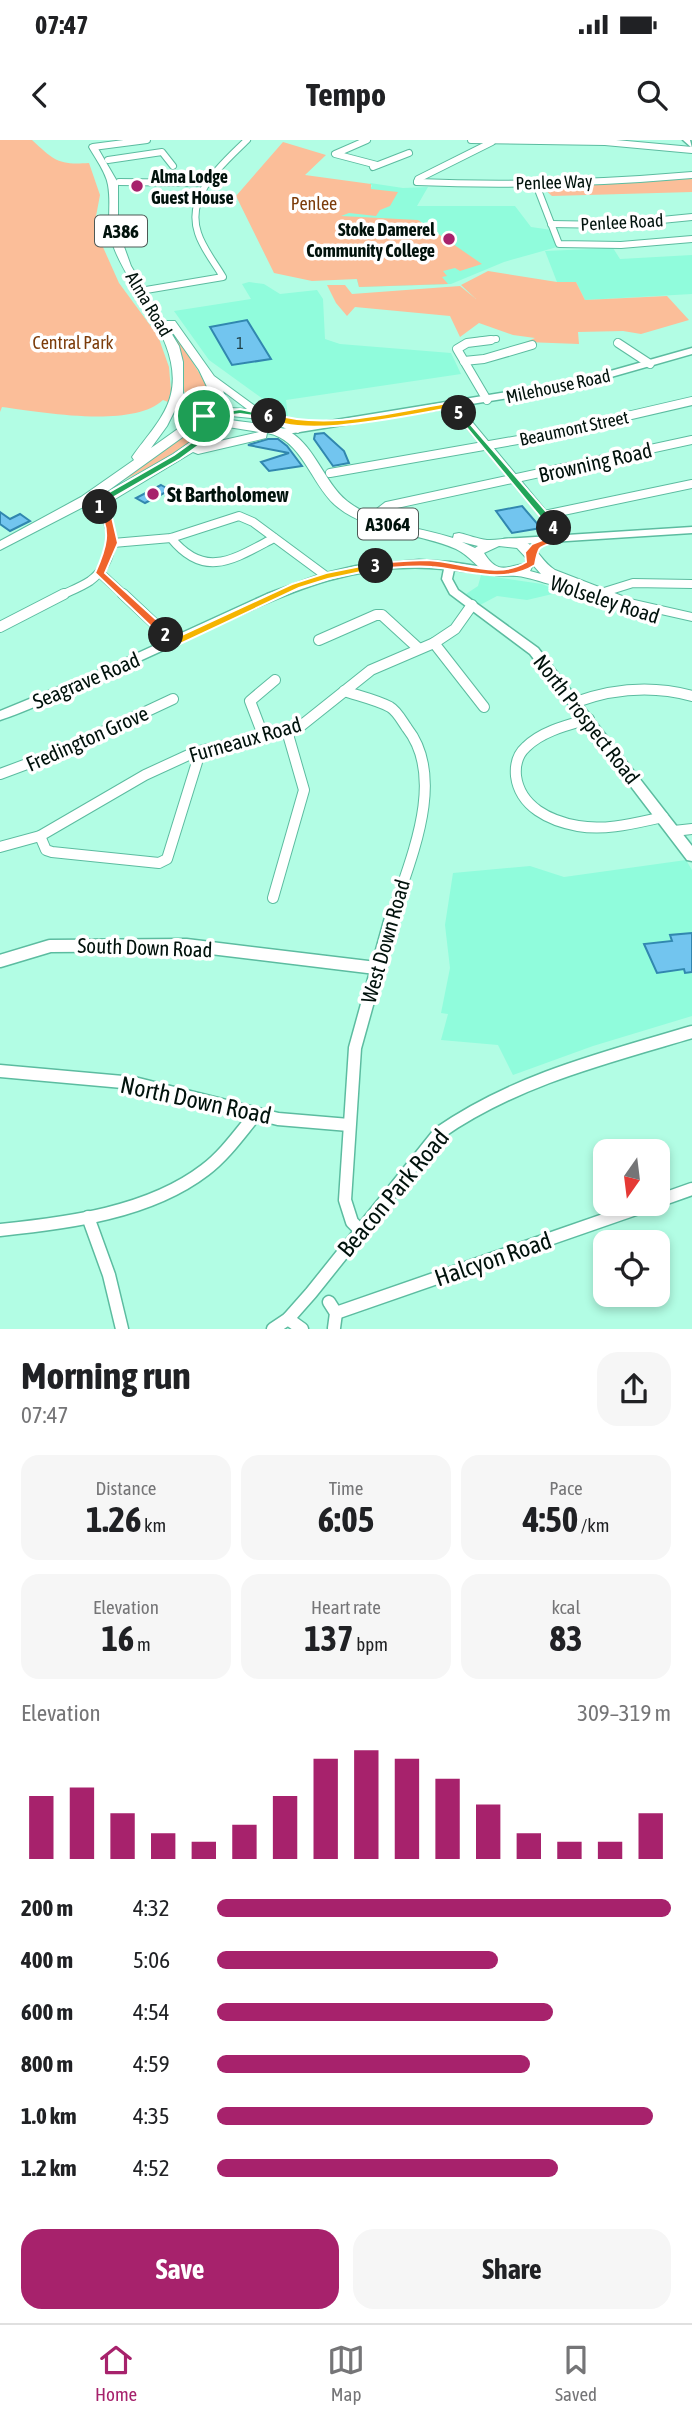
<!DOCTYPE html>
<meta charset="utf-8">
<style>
body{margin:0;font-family:"Asap Condensed",sans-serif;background:#f6f6f6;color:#202124;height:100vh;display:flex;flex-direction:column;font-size:26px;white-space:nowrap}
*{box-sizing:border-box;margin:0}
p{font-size:23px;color:#757577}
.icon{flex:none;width:38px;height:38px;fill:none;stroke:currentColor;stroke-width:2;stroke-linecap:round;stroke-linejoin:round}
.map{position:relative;height:1189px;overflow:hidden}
.sheet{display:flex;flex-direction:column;background:#fff;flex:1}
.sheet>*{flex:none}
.needle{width:46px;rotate:194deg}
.fabs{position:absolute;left:593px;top:999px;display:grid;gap:14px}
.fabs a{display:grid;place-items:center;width:77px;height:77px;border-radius:14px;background:#fff;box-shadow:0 4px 10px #0003;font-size:35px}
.pin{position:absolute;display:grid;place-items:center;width:60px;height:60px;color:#fff;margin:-30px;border:4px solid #fff;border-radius:50%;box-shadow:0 2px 7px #0007}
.km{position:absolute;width:35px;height:35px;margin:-18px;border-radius:50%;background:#222;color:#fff;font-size:19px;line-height:35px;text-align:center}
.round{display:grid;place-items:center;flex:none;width:74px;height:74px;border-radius:21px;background:#f6f6f6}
.headline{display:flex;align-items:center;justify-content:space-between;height:119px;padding:0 21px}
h1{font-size:38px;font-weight:700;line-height:52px}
.figures{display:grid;grid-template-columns:repeat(3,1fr);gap:10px;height:119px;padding:7px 21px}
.figures div{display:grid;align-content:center;border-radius:18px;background:#f6f6f6;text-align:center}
.figures b{font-size:35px;font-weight:700}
.figures small{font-size:19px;font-weight:400}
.figures p{font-size:19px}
.chart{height:196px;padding:14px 21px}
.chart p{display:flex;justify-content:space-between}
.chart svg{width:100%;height:126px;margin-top:7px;stroke:#a7226c;stroke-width:6}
.button{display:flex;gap:14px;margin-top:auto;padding:14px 21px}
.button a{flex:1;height:80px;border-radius:21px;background:#a7226c;color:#fff;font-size:28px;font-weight:700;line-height:80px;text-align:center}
.button a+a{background:#f6f6f6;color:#202124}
ul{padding:0 21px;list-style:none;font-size:23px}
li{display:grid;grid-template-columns:112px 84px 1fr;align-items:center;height:52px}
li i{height:18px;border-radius:9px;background:#a7226c}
.status{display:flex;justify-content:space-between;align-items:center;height:49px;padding:0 35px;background:#fff;direction:ltr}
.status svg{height:19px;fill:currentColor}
header{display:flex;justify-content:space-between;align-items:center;height:91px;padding:0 21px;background:#fff;font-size:32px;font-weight:700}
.menu{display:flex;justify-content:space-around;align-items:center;height:98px;border-top:2px solid #e0e0e0;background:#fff;font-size:19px;color:#757577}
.menu a{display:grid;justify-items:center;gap:4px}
.menu .selected{color:#a7226c}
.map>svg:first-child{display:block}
</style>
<div class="status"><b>07:47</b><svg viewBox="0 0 49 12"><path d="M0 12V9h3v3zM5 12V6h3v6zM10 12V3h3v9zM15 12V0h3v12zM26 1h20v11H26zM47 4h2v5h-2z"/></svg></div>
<header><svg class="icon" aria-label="back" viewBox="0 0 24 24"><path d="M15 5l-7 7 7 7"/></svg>Tempo<svg class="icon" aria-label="search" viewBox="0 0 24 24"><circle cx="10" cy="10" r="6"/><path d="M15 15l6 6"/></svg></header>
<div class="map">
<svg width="692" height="1189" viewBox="0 0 692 1189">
<rect width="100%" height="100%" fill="#b2fde4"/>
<g fill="#90fcdc">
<path d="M370 43 403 48 428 47 417 66H515L531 87 552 90 557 107 504 122 451 144 359 147 338 76 364 59 372 46Z"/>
<path d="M613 108 620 119 692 115V154L585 160 576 142H557L545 111Z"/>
<path d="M249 142 264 144 280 154 317 150 323 159 325 199 340 204 451 213 461 234 286 260 288 277 209 220 174 171 251 159 242 144Z"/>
<path d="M481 435 542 444 561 452 527 460 497 456 480 465 466 454 478 446Z"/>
<path d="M686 720 692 730V876L593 906 513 935 498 905 441 900 448 874 441 873 450 828 445 785 453 733 530 726 564 737Z"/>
</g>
<g fill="#fbbe99">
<path d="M0 0H32C55 21 58 25 89 23L100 55 94 87 119 143 158 196 169 227 171 251 168 262 163 260C132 289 41 272 2 267L0 272Z"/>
<path d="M283 2 326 15 305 35 371 44V49L398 52 390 66 380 70 376 76 349 73 341 76 418 80 482 124 460 131 455 128 443 131 447 136 442 137 448 144 359 147 357 139 312 141 274 133 236 56Z"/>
<path d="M692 39V52L552 56 542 47 548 44Z"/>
<path d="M488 131 557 142H576L585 160 667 156 689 180 641 194 623 191 578 192 579 204 526 202 535 198 513 195 479 183 460 197 450 176 355 167 347 176 336 163 327 145H345L352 154 460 146 476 159 461 145Z"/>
<path d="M174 195H176L220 267 187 258C177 238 187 219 174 195Z"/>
<path d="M200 282 215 288 166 319 116 344Z"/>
</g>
<g fill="#72c5ef" stroke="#3187af" stroke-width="2">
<path d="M247 180 271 219 232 225 210 187Z"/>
<path d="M324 293 344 311 349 323 333 326 314 299 315 294Z"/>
<path d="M268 299H278L287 306 302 326 269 331 261 322 289 313 248 305Z"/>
<path d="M161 345 170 350 145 363 136 358Z"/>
<path d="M522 366 541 388 512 393 496 371Z"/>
<path d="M0 372 10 379 20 374 30 381 10 391 0 384Z"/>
<path d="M692 793V832L685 833 684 829 657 833 644 804 672 801 670 795Z"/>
</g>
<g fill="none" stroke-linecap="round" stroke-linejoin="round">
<defs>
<g id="minor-far3">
<path d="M367 0 335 14 377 25"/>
<path d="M471 0 605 2 692 10"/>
<path d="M93 7 147 0"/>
<path d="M108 20 162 12 173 26"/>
<path d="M373 27 409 13"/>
<path d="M119 42 206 43"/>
<path d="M417 42C509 46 600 43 692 35"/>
<path d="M417 42 418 39 492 2"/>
<path d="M535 42 559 104 621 105 692 99"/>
<path d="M551 84 611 85 692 77"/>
<path d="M146 150 223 137C215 123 203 109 198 93 185 54 223 24 247 0"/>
<path d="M478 201 496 199"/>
</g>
<g id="minor-far2">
<path d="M618 203 650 224"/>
<path d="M464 221 484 219 532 205"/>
<path d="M487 260 457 209 467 203 491 200"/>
<path d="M453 265 555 388 558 398"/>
<path d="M330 333 541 296 692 261"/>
<path d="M378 373 387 366 692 300"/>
<path d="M544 375 692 344"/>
<path d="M171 398C205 440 234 419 274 398"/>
<path d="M113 403 171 398 239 376 253 382 326 436"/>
<path d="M100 433 125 456"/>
<path d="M601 453 633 443 692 444"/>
<path d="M60 456C70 451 81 447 90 441 116 422 118 384 95 364"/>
</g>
<g id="minor-far1">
<path d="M123 454 174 502"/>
<path d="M0 487 64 454"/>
<path d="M319 500 376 475H382L418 508"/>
<path d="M434 503 484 567"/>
<path d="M344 551C359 556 377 560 390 567 397 571 402 581 407 588 448 640 408 724 391 779"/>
<path d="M576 562C615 548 652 545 692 556"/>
<path d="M589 579C568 585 542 591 526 607 517 615 515 625 516 636 520 667 550 681 578 686 606 691 635 683 663 677"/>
<path d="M263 595 250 561 275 540"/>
<path d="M0 634 62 611 173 559"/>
<path d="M674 691 692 689"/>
<path d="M40 696 46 710 52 712 159 723 167 719 198 619 195 612"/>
<path d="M0 707 40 696 145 635 195 612 287 591 302 585 371 530 434 503 455 489 472 465"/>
<path d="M273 758 304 650 287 591"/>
</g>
<g id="minor">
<path d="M0 821 50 806 186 805 376 828"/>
<path d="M0 931 134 943 278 979 349 985"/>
<path d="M658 1061 692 1049"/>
<path d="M88 1077 109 1135 122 1189"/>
<path d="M0 1090C68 1083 149 1073 205 1030 225 1015 240 993 256 974"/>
<path d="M360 1090 352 1082 345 1060 355 908 391 778"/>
<path d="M329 1162 336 1173 334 1188"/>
<path d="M336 1173 650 1064"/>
<path d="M288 1179 302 1189"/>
<path d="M273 1189 288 1179 311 1153 439 993C515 940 604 918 692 892"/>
</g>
<g id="tertiary">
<path d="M683 0H690L692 8Z"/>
<path d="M692 387V393L504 405 499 402 504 399Z"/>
<path d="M419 420 450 422 503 430 504 432 499 435 454 430 452 439 458 450 538 508 692 706V721L687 720 530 514 450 454 442 439 444 429C362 420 292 450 220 484 168 508 117 532 64 554 43 563 22 573 0 580V571L105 528 267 454 322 434 356 426Z"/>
</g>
<path id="secondary" d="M692 208V214L576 247 281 295 276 292 281 289 575 241Z"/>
<path id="primary" d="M90 5H96L118 43V90L131 126 179 206 183 222V253C196 266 199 273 218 270L199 230 166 183 167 181H175L214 236 263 272 291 281 304 289 298 293 261 279 231 276V280C248 283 268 283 284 289 314 301 323 342 347 361 376 384 419 387 453 398L454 394 459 393C468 395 478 399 487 400 501 401 512 395 526 402 538 409 543 423 555 430L630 459 692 473V481L621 465 560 442 553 445C541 442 528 437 517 436 507 435 499 437 490 434 477 429 471 416 456 409 418 392 367 393 335 365 311 344 302 299 267 293L266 298 262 299 198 314 193 312 110 362H100V356L173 314 215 285 205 281 91 363 0 410V401L81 357 134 320 132 317C145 298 166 277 171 254 183 203 131 153 114 108 105 83 112 68 108 45 106 32 95 18 89 7ZM223 251 247 269 230 268ZM179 262 196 276 151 308 167 286ZM228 287 259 292 202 305ZM462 402 478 406 475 408ZM499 406 517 408 532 424C511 421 501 440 484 413ZM533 425 541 434 530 431Z"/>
</defs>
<use href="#minor-far3" stroke="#5cbca0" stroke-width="8"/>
<use href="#minor-far2" stroke="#5cbca0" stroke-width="10"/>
<use href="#minor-far1" stroke="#5cbca0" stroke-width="12"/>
<use href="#minor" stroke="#5cbca0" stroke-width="15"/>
<use href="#tertiary" stroke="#5cbca0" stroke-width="3"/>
<use href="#secondary" stroke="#5cbca0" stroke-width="3"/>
<use href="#primary" stroke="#5cbca0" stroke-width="2"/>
<use href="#minor-far3" stroke="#fff" stroke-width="6"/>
<use href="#minor-far2" stroke="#fff" stroke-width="8"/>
<use href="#minor-far1" stroke="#fff" stroke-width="10"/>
<use href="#minor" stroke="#fff" stroke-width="12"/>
<use href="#tertiary" fill="#fff" fill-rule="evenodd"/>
<use href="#secondary" fill="#fff" fill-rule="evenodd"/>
<use href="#primary" fill="#fff" fill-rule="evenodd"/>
</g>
<path fill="#22a559" stroke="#fff" stroke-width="2" d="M200 274 228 284 180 319 102 364 103 369 92 366V362L174 315 217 284 200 278Z"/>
<path fill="#f0652b" stroke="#fff" stroke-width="2" d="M100 364 111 373 118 403 105 433 170 492V497H162L95 433C105 411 114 388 95 367Z"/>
<path fill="#f5b400" stroke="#fff" stroke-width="2" d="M376 423 381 426 380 428 328 439 299 448 178 505H170L161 495 166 491 175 498 292 444 326 433Z"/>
<path fill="#f0652b" stroke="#fff" stroke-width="2" d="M554 385 559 388 561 400C539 408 539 403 535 425 504 445 466 430 432 427 414 425 394 428 376 429L371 426 376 423C393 422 410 420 427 420 459 421 498 440 526 422L525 412 532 404 553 396 549 388Z"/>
<path fill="#22a559" stroke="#fff" stroke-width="2" d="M459 271 558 385V390H551L456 275Z"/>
<path fill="#f5b400" stroke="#fff" stroke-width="2" d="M453 262 462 271V275H456L451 268C408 275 299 301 264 276L269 273C327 291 393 272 453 262Z"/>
<path fill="#22a559" stroke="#fff" stroke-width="2" d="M240 269 273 276 269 278 240 274 204 279 199 276Z"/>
<g fill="#a7226c" stroke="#fff" stroke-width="2.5">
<circle cx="137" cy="46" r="7"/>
<circle cx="449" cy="99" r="7"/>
<circle cx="153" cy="354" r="7"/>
</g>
<g text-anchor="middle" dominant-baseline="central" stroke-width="7" stroke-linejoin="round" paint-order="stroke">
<g font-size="16" fill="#1d3f45">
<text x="240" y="203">1</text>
</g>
<g font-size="18" font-weight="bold" fill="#01120c" stroke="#fff" text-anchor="start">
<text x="151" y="36">Alma Lodge<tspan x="151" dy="21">Guest House</tspan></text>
<text x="435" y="89" text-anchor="end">Stoke Damerel<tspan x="435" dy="21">Community College</tspan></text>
</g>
<g font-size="18" fill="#01120c" stroke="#fff">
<text transform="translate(554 42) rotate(-2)">Penlee Way</text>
<text transform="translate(622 82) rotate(-3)">Penlee Road</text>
<text transform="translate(149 164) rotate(59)">Alma Road</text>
<text transform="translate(558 246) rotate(-12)">Milehouse Road</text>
<text transform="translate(574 288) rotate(-12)">Beaumont Street</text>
</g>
<g font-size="18" fill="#7c3c0a" stroke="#fff">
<text x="314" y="63">Penlee</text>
<text x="73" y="202">Central Park</text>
</g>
<g fill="#fff" stroke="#4d5955" stroke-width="2">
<rect x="95" y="75.5" width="52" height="31" rx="5"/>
<rect x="358" y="368.5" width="60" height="31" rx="5"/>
</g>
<g font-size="19" font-weight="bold" fill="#01120c">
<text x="121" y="91">A386</text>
<text x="388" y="384">A3064</text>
</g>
<g font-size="21" fill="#01120c" stroke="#fff">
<text transform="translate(595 322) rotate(-13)">Browning Road</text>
<text transform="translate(605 459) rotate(18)">Wolseley Road</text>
<text transform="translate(86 540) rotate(-23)">Seagrave Road</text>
<text transform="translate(587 579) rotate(52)">North Prospect Road</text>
<text transform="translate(87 598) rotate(-24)">Fredington Grove</text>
<text transform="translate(245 599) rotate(-16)">Furneaux Road</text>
<text transform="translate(385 801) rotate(-74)">West Down Road</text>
<text transform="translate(145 807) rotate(2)">South Down Road</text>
</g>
<g font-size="21" font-weight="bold" fill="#01120c" stroke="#fff" text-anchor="start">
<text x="167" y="354">St Bartholomew</text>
</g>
<g font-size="24" fill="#01120c" stroke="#fff">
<text transform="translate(196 960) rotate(12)">North Down Road</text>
<text transform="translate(393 1053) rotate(-50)">Beacon Park Road</text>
<text transform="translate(493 1119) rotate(-19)">Halcyon Road</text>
</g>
</g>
</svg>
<div class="fabs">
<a><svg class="needle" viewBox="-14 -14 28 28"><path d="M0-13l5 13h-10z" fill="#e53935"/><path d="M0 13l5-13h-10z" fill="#757577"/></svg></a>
<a><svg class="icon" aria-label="locate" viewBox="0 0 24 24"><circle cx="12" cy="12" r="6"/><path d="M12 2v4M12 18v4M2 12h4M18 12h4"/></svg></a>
</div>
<div class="pin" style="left:204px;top:276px;background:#1e9e55"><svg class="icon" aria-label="arrive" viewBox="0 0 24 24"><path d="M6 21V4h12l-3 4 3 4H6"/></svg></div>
<b class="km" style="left:100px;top:367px">1</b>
<b class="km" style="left:166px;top:495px">2</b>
<b class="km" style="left:376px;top:426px">3</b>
<b class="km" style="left:554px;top:388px">4</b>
<b class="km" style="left:459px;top:273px">5</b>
<b class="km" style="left:269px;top:276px">6</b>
</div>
<section class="sheet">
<div class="headline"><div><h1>Morning run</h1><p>07:47</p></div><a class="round"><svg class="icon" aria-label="share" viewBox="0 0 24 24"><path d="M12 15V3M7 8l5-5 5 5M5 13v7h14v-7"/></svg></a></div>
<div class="figures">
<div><p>Distance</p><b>1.26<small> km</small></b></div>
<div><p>Time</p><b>6:05</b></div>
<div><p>Pace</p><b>4:50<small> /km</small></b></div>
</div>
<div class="figures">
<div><p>Elevation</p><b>16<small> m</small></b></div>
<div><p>Heart rate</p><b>137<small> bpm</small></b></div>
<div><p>kcal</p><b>83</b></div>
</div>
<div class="chart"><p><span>Elevation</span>309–319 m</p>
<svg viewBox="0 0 160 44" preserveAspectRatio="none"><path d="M5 44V22M15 44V19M25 44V28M35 44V35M45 44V38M55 44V32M65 44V22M75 44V9M85 44V6M95 44V9M105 44V16M115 44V25M125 44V35M135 44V38M145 44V38M155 44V28"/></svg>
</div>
<ul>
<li><b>200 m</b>4:32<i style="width:100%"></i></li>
<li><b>400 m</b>5:06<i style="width:62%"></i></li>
<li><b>600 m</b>4:54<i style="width:74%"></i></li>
<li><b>800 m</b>4:59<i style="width:69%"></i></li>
<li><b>1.0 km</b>4:35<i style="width:96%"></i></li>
<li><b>1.2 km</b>4:52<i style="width:75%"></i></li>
</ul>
<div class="button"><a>Save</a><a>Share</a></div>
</section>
<nav class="menu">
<a class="selected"><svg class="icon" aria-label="home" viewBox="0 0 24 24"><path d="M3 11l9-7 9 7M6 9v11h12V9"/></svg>Home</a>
<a><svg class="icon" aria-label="map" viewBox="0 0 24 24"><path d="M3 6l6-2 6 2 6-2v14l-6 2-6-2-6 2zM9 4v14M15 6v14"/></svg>Map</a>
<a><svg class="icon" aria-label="saved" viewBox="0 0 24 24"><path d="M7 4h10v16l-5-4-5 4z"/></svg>Saved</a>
</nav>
